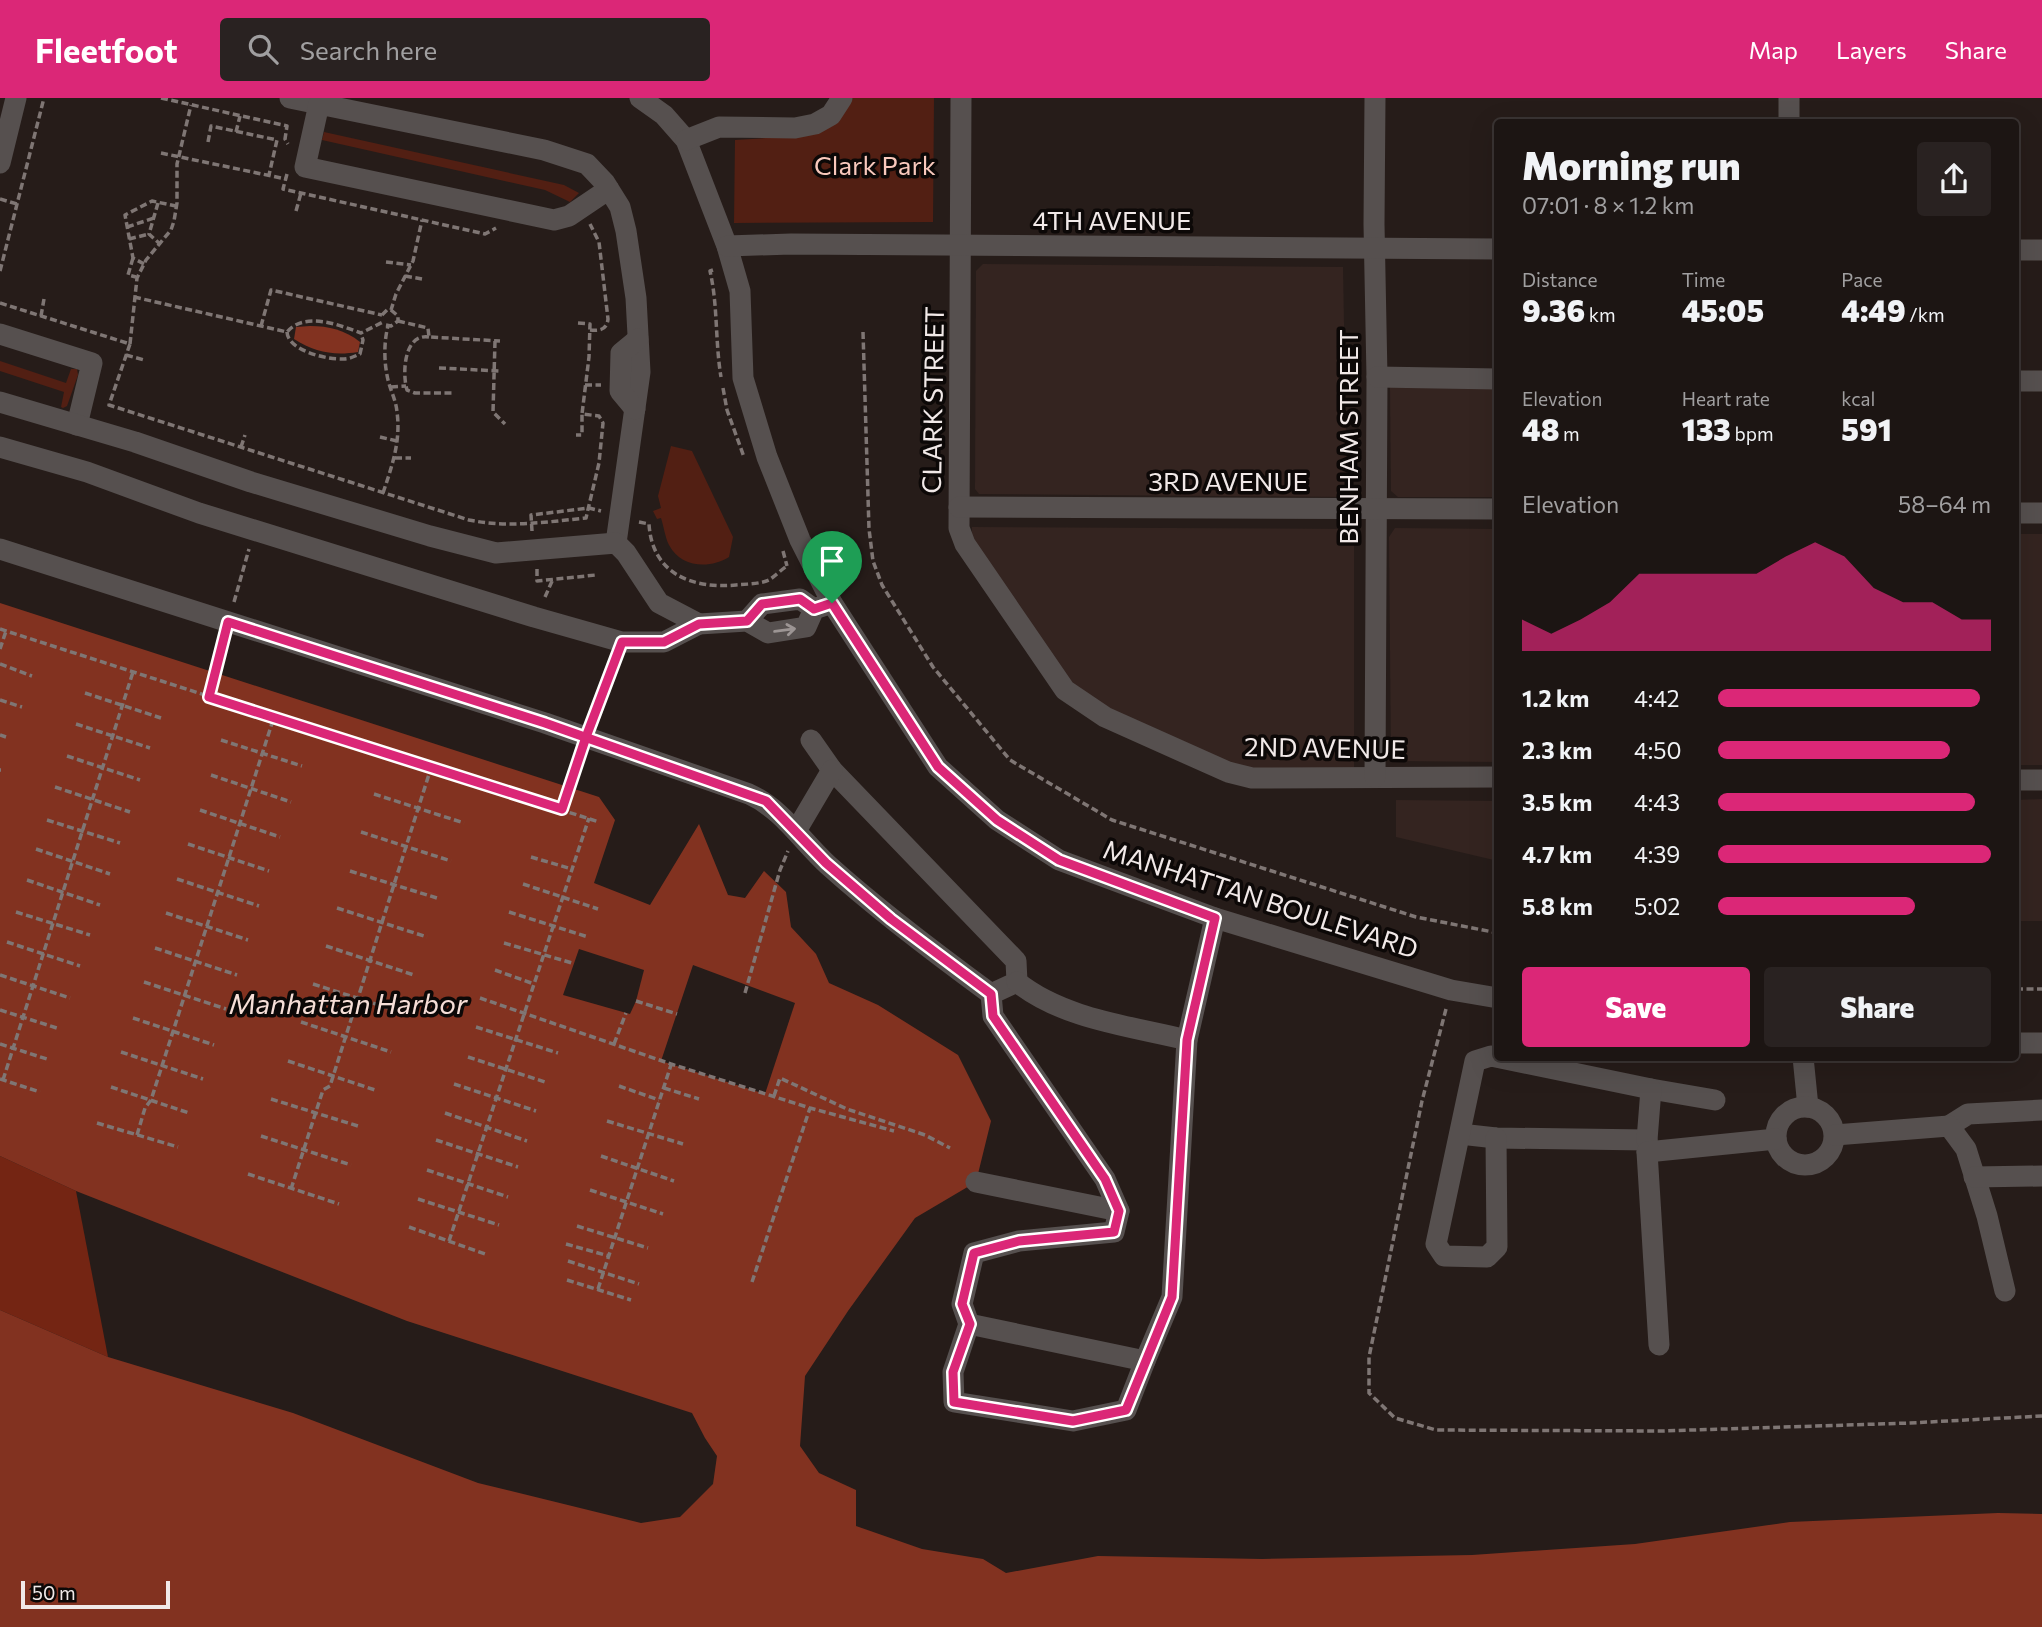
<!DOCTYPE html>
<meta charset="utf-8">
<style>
body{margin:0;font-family:Commissioner,sans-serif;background:#292221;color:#f1f3f6;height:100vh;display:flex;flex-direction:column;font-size:26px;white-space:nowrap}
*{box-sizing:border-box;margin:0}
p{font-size:23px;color:#a09fa0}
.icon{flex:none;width:38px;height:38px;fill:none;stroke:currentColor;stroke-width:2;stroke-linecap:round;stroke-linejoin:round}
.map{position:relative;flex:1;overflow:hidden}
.drawer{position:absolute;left:1494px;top:21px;width:525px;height:942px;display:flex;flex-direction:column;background:#1c1513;border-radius:7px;box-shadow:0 7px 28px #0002,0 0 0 2px #3a3433}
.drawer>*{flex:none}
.scale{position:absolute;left:21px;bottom:18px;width:149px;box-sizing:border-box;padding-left:7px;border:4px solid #f1e9e8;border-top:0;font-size:19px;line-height:24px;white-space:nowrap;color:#f1e9e8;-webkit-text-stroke:5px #0c0807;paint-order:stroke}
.pin{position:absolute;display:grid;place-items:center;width:60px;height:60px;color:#fff;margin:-72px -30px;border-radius:50% 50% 50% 0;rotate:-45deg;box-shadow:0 0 7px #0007}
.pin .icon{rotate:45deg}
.round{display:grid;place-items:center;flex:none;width:74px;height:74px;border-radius:7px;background:#292221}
.head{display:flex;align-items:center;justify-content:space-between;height:119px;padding:0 28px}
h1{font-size:38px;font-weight:800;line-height:52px}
.stats{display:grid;grid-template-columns:repeat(3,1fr);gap:10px;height:119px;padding:7px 28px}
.stats div{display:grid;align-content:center}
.stats b{font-size:30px;font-weight:800}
.stats small{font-size:19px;font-weight:400}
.stats p{font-size:19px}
.chart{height:196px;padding:14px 28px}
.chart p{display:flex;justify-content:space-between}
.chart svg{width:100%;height:126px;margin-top:7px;fill:#db2777;opacity:.7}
.cta{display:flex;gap:14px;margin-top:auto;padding:14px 28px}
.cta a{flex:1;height:80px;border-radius:7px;background:#db2777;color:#fff;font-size:28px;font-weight:800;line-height:80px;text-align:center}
.cta a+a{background:#292221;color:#f1f3f6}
ul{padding:0 28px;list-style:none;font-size:23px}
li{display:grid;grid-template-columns:112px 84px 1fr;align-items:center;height:52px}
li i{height:18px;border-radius:9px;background:#db2777}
header{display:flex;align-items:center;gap:42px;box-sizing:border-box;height:98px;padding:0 35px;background:#db2777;color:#fff}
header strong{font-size:33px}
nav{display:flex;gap:38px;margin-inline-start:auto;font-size:24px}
.search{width:490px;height:63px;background:#292221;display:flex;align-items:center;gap:18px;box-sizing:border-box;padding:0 24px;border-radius:7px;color:#a09fa0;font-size:26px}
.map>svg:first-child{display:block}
</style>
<header>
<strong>Fleetfoot</strong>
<div class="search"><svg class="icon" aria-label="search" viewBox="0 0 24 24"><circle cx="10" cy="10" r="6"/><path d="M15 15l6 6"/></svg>Search here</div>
<nav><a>Map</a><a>Layers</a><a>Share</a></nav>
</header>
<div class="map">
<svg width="2042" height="1529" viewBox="0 0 2042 1529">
<rect width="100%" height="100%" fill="#261c19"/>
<g fill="#342420">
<path d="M983 166 1343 169 1347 399 979 396 975 391 976 173Z"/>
<path d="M1390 289H1498V399H1398L1391 393Z"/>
<path d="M972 429 1352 431 1354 436V675L1259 672 1223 663 1149 634 1072 588 972 442Z"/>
<path d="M1395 430 1498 431V664L1395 663 1391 659 1389 439Z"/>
<rect x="2016" y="436" width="26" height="231"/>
<path d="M2042 701V823H2016V702Z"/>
<path d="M1396 702 1498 703V763L1396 739Z"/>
</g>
<g fill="#521f13">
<path d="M849 0H934L933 124 734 125 735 42 798 38Z"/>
<path d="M324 34 564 87 579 95 570 104 545 92 322 42Z"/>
<path d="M0 263 66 285 71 271H77L78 277 67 308 63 310 61 309 64 294 0 273Z"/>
<path d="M671 348 692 353 733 439 729 459C710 471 681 470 669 447 665 439 664 429 661 420L657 421 653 413 661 410 658 398Z"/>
</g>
<path fill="#742513" d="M0 1058 76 1093 108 1259 0 1212Z"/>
<g fill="#823220">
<path d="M310 228C329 228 345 232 360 244L358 254C333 258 315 254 294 241L296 229Z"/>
<path d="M0 505 599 699 615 722 594 785 650 807 699 726 728 797 745 800 764 773 786 794 791 829 816 856 829 885 878 907 958 957 991 1023 976 1084 915 1120 848 1213 805 1278 800 1348 819 1375 856 1392V1428L922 1451 983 1461 1006 1475 1098 1458 1262 1461 1472 1457 1635 1446 1790 1424 1998 1415 2042 1416V1529H0V1212L108 1259 293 1315 478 1385 641 1425 680 1419 713 1386 717 1358 705 1340 692 1315 407 1223 76 1093 0 1058Z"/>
</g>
<g fill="#261c19">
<path d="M579 851 644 872 636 903 630 916 563 897Z"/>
<path d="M693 867 795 905 765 996 661 963Z"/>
</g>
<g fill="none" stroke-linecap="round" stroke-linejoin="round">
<g stroke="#7f7674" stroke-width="3.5" stroke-dasharray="7 3.5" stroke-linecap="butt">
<path d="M161 0 287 28 285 41 288 46"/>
<path d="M236 34 240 18"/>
<path d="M208 44 211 28 277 42 269 77"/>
<path d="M161 55 286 81"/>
<path d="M287 76 283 91 485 136 496 130"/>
<path d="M0 101 17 106"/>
<path d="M158 105 149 136 160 146"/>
<path d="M296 113 301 95"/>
<path d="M127 129 154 120"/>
<path d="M129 141 149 136"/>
<path d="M133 160 128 177 136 179"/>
<path d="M386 164 411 167"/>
<path d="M144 166 133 160 125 117 152 103 176 108"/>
<path d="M713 172 710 173C718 208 715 243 721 279"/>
<path d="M0 173 44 0"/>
<path d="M405 178 422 181"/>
<path d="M134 199 287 234C305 213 339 227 361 235L383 224"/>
<path d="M0 205 130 246 109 307 469 422C508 430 546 424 586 420L599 365 603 325 599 318 582 316V337H576"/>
<path d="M382 217 387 212H391L396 196 413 163 422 122"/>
<path d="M41 218 44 201"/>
<path d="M398 223 428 230 429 239 500 243"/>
<path d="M578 225 590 226 589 259 582 316"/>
<path d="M386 227 391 228 398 223V218L391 212"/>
<path d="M261 228 271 192 382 217"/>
<path d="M590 232C599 233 607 232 608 221L599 144 590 126"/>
<path d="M287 234C288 253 328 262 344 261 350 261 355 258 360 256L363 242 361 236"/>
<path d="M863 234 869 431 873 463 882 487 933 569 1010 662 1112 722 1416 819 1498 835"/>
<path d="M429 239C404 235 402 275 407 292L415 295H454"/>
<path d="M495 243 493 314 505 326"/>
<path d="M130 246 137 180 146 162 171 132 174 123 177 105V66L191 7"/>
<path d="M126 257 144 262"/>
<path d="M439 270 500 273"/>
<path d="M585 287H601"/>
<path d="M391 289 406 288"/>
<path d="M723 290 727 312 744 359"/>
<path d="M380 339 397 343"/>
<path d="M241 349 245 337"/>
<path d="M395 360H411"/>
<path d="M383 395C392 368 401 343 397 314 396 301 389 290 387 277 384 262 384 243 388 228"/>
<path d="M639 424 649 426C652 476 692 491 736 487 747 486 760 486 769 482 775 478 781 472 787 468"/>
<path d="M532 433 531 417 589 410 601 413"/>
<path d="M783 453 787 468"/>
<path d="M537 471V483L596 477"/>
<path d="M545 499 553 481"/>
<path d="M234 504 249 451"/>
<path d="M0 531 599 724"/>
<path d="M0 551 6 533"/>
<path d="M0 566 32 578"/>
<path d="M85 595 161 620"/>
<path d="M209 599 223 541"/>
<path d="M0 602 22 609"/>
<path d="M593 620 615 562"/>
<path d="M76 626 150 650"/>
<path d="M0 637 6 639"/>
<path d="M221 642 302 668"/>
<path d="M67 658 140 682"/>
<path d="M0 672H1"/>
<path d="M211 677 291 704"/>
<path d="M55 689 130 714"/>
<path d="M374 696 464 725"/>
<path d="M562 711 580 657"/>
<path d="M200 712 280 739"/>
<path d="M47 722 120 745"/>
<path d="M361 734 451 763"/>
<path d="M188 746 269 773"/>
<path d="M36 751 110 776"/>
<path d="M531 759 572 771"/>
<path d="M350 773 440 801"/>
<path d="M177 781 259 808"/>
<path d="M27 782 100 807"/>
<path d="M523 786 598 811"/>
<path d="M337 810 427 839"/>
<path d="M16 814 90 837"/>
<path d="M509 814 588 839"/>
<path d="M166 815 248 842"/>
<path d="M7 844 80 868"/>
<path d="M504 845 572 865"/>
<path d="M326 848 414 877"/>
<path d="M155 850 237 877"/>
<path d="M495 872 534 886"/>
<path d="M0 877 70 900"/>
<path d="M144 884 226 911"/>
<path d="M313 886 404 915"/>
<path d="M2016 891H2042"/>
<path d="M745 895 780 772 788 753"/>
<path d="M480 900 671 966 810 1010 894 1033"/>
<path d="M636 903 677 916"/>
<path d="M1446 911 1422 1003 1369 1259V1295L1395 1320 1436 1332 1662 1333 1910 1325 2042 1318"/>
<path d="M0 912 60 931"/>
<path d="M133 920 214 947"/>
<path d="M301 924 391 954"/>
<path d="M476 929 558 955"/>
<path d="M0 946 50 962"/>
<path d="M614 946 626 915"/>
<path d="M121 954 203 981"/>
<path d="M468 959 545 984"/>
<path d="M288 963 375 992"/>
<path d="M0 981 40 994"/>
<path d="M3 982 133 574"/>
<path d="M454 986 536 1013"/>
<path d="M619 988 659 1002"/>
<path d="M111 989 189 1015"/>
<path d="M664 990 699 1001"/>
<path d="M774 998 780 980 847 1011 925 1037 950 1050"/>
<path d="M271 1001 361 1029"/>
<path d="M445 1015 527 1043"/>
<path d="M607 1023 683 1046"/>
<path d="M97 1025 178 1049"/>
<path d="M137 1037 145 1010 151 1002 274 619"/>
<path d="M261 1038 351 1067"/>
<path d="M436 1042 518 1069"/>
<path d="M601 1058 674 1083"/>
<path d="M427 1072 508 1099"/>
<path d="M248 1076 339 1106"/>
<path d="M291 1091 323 992 330 988 431 670"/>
<path d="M590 1092 663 1116"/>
<path d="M418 1101 499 1127"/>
<path d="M577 1128 648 1150"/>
<path d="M409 1129 488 1157"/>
<path d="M449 1143 589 720"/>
<path d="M566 1146 609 1158"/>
<path d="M568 1163 639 1186"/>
<path d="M567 1182 631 1202"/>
<path d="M752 1184 810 1010"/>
<path d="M598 1191 671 967"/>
</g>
<g stroke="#56504f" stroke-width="21">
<path d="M290 0 319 6"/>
<path d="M640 0 664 17 686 42 727 148 740 193 743 280 767 359 800 442 832 505 938 669 997 722 1059 762 1215 820 1451 892 1498 900"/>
<path d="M961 0 959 430 965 446 1065 592 1105 619 1228 674 1252 680 1498 679"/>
<path d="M1375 0 1374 126 1377 279 1375 679"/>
<path d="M1789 24V0"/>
<path d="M686 42 719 29 795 30 815 26 831 17 842 0"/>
<path d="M0 65 16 0"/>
<path d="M609 91 569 118 554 122 305 69 319 6 544 52 587 66 605 85 620 109 626 133 636 200 640 274 616 445"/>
<path d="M727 148 791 146 1498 151"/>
<path d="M2016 152H2042"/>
<path d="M0 236 92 265 77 327"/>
<path d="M1377 279 1498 281"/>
<path d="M2016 283H2042"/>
<path d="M0 304 135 344 251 384 430 438 496 455 616 445 626 455 659 505 699 526 664 544H622L534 519 199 415 87 374 0 349"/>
<path d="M635 311 620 293 621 255 638 241"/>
<path d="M959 409 1498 411"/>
<path d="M2016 415H2042"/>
<path d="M0 451 545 625 749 696C782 711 801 742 828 767 879 813 935 855 991 896"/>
<path d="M747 523 762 506 800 501 814 511"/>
<path d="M699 526 747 523 768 535 806 529 814 511 832 505"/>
<path d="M811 642 832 672 1016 863 1017 884 991 896 993 918 1105 1081 1119 1113 1114 1134 1019 1143 974 1155 962 1206 969 1226 1145 1263 1172 1199 1187 942 1215 820"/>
<path d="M2016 682H2042"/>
<path d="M796 733 832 672"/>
<path d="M1017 884C1063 921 1130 928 1187 942"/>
<path d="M2016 945H2042"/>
<path d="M1803 959 1808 1009"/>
<path d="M1651 991 1715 1002"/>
<circle cx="1805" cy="1038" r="29"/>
<path d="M1949 1028 1968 1016 2042 1012"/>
<path d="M1460 1036 1496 1040 1647 1042V1054"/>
<path d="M1835 1037 1949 1028 1966 1051 1987 1118 2005 1193"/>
<path d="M1496 1040 1497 1149 1487 1159 1444 1158 1436 1146 1475 963 1491 958 1651 991 1647 1042"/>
<path d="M1974 1079 2042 1078"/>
<path d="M976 1084 1119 1113"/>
<path d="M969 1226 953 1274 954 1304 1073 1323 1126 1312 1145 1263"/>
<path d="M1659 1247 1647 1054 1776 1041"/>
</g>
</g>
<defs><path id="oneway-shaft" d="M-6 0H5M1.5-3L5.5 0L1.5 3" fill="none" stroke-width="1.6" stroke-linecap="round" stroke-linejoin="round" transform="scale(1.75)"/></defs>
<use stroke="#9c9594" href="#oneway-shaft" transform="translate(785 532) rotate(-8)"/>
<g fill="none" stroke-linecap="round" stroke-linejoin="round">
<defs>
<path id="route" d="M832 505 814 511 800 501 762 506 747 523 699 526 664 544H622L586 639 562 711 209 599 228 524 545 625 766 703 826 765 891 821 991 896 993 918 1105 1081 1119 1113 1114 1134 1019 1143 974 1155 962 1206 970 1226 953 1274 954 1304 1073 1323 1126 1312 1172 1199 1187 942 1215 820 1059 762 997 722 938 669 832 505"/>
</defs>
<use href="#route" stroke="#fff" stroke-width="14"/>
<use href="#route" stroke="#db2777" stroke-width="9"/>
</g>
<g text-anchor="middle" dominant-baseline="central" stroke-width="7" stroke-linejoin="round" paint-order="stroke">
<g font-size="26" fill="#f8c8bc" stroke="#0c0807">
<text x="875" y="66">Clark Park</text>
</g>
<g font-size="26" fill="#f1e9e8" stroke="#0c0807">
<text x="1112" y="121">4TH AVENUE</text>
<text transform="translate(932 302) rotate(-89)">CLARK STREET</text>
<text transform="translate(1347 339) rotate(-90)">BENHAM STREET</text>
<text x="1228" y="382">3RD AVENUE</text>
<text transform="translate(1325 649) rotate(1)">2ND AVENUE</text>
<text transform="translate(1261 800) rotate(18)">MANHATTAN BOULEVARD</text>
</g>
<g font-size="28" font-style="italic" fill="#f6ded7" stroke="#0c0807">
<text x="348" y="905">Manhattan Harbor</text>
</g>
</g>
</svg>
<div class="scale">50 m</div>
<div class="pin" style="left:832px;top:505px;background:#1e9e55"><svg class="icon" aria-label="arrive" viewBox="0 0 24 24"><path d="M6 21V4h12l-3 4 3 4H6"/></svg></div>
<section class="drawer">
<div class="head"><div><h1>Morning run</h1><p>07:01 · 8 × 1.2 km</p></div><a class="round"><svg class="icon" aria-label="share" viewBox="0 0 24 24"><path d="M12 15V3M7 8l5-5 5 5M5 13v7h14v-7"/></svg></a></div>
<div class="stats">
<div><p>Distance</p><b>9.36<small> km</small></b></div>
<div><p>Time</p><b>45:05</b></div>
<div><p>Pace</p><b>4:49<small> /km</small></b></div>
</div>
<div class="stats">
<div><p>Elevation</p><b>48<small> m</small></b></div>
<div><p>Heart rate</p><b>133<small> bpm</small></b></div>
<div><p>kcal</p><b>591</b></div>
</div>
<div class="chart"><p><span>Elevation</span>58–64 m</p>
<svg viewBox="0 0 160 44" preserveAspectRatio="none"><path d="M0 44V33L10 38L20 33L30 27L40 17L50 17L60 17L70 17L80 17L90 11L100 6L110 11L120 22L130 27L140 27L150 33L160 33V44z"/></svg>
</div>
<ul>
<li><b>1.2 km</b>4:42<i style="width:96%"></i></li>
<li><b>2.3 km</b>4:50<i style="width:85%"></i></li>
<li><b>3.5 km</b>4:43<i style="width:94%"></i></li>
<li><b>4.7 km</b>4:39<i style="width:100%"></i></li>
<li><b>5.8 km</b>5:02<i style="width:72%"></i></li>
</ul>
<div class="cta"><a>Save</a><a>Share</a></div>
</section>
</div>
